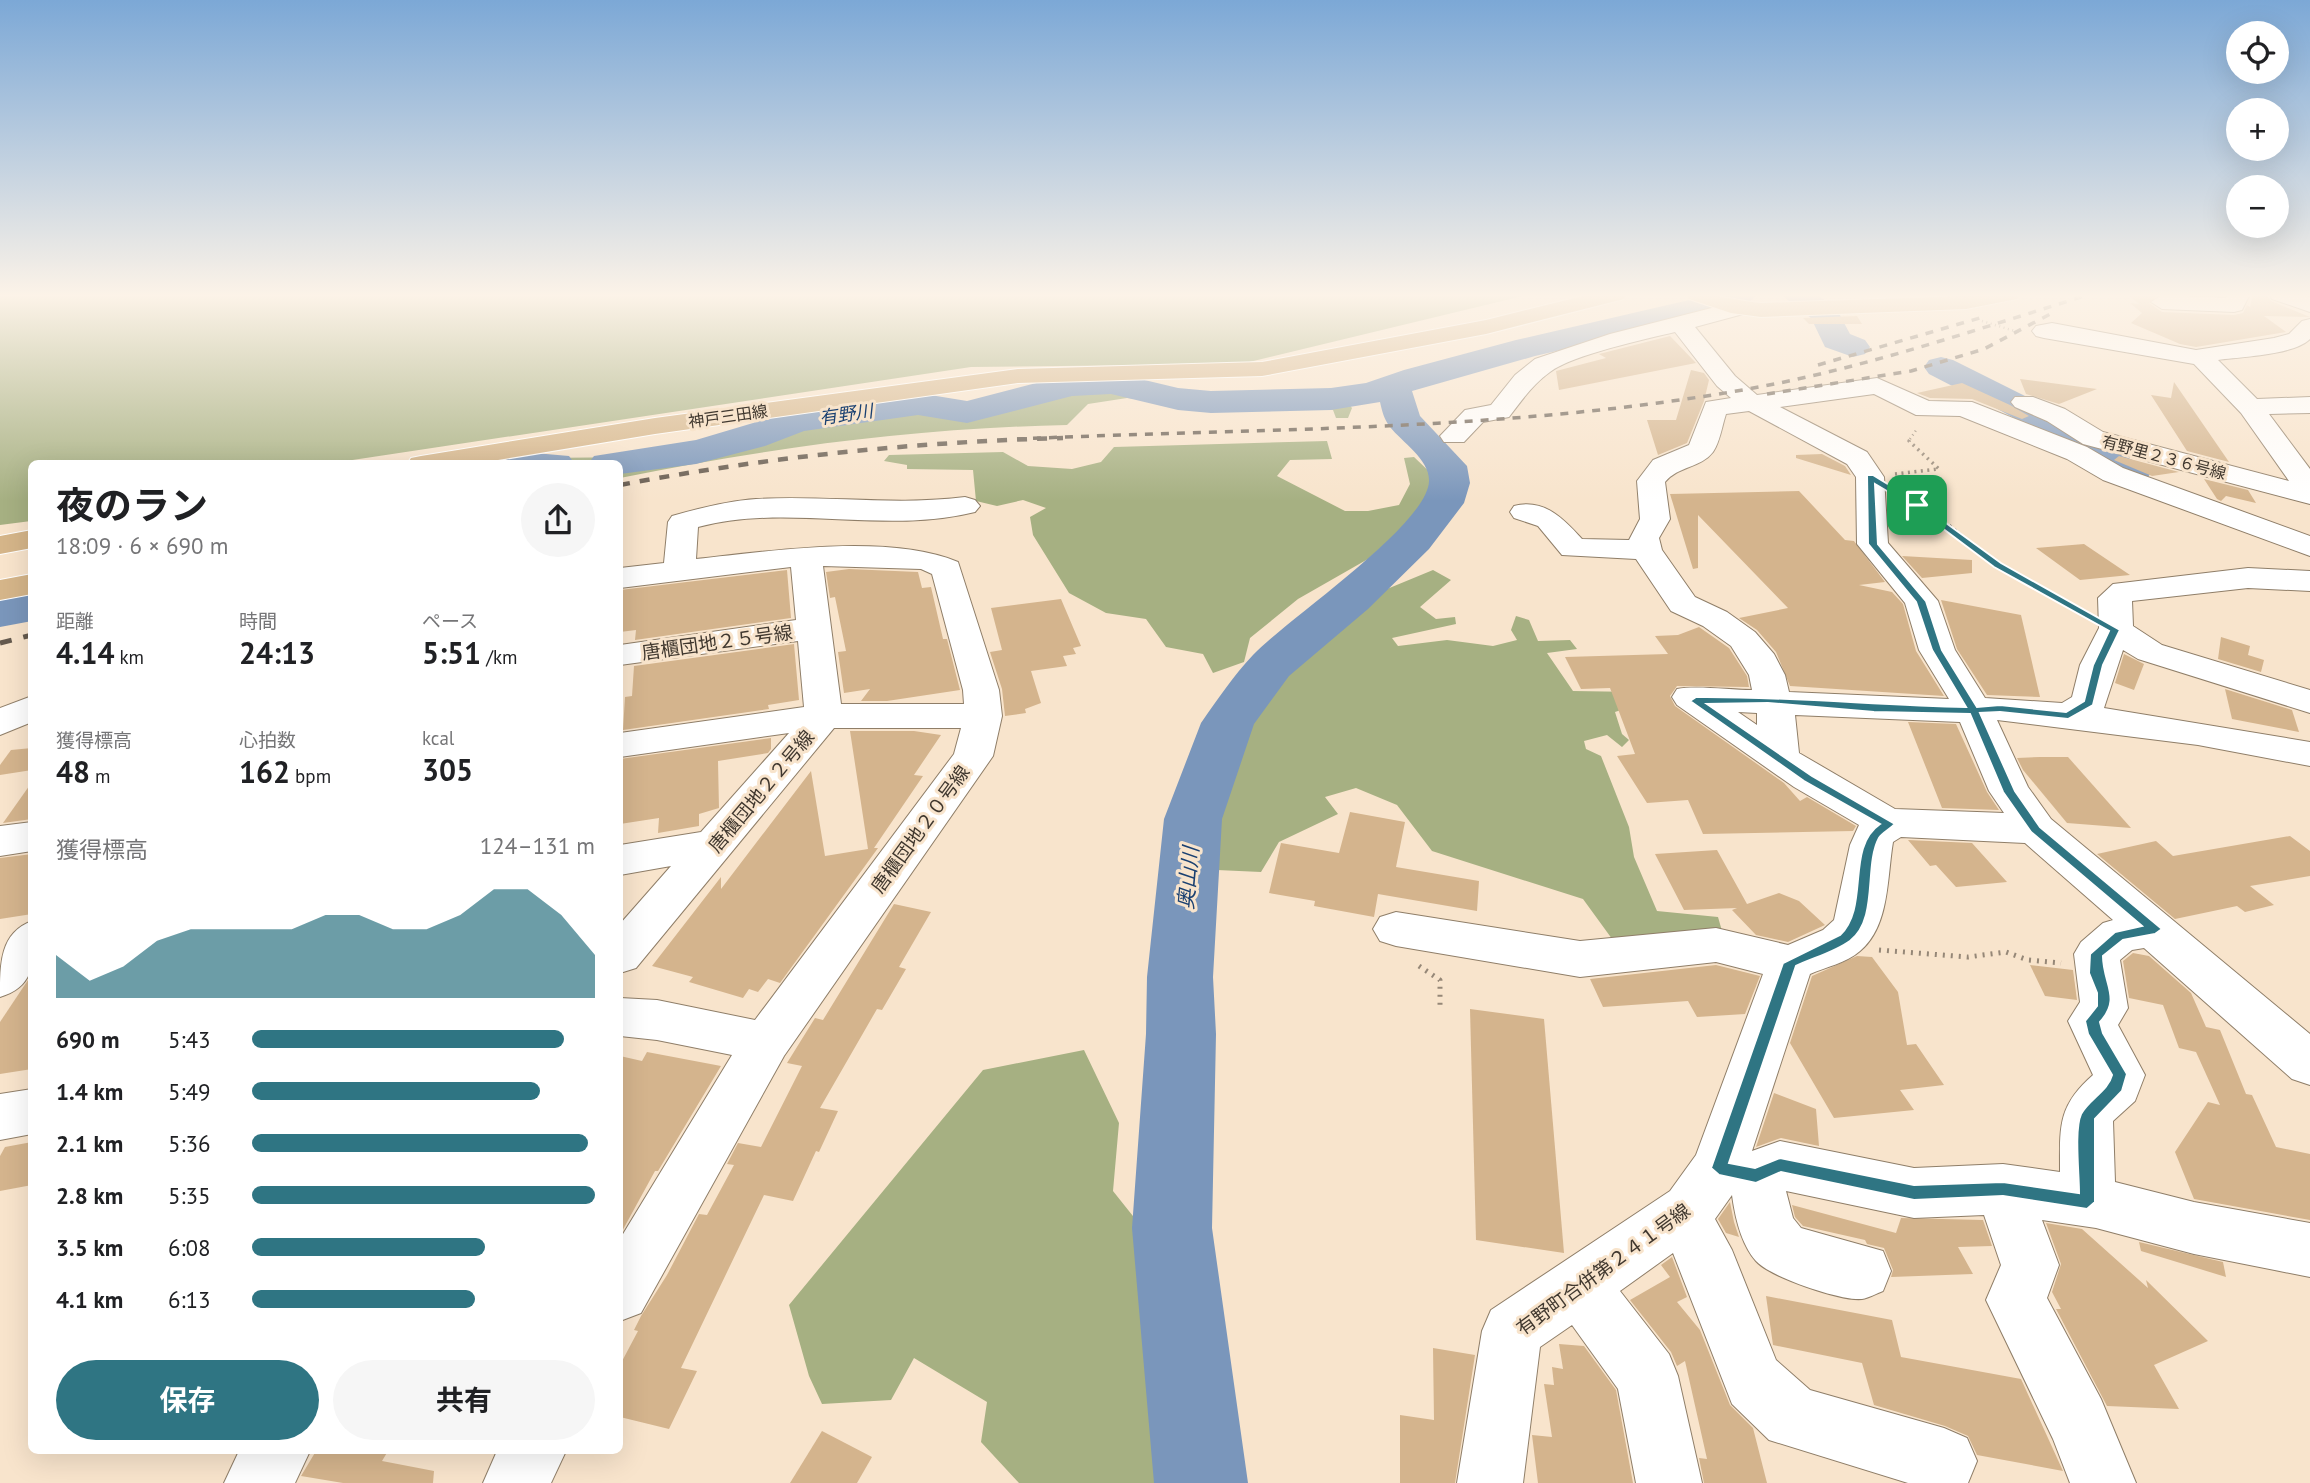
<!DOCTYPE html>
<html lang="ja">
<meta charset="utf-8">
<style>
body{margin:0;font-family:"PT Sans","Noto Sans JP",sans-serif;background:#f6f6f6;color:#202124;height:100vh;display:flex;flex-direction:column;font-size:26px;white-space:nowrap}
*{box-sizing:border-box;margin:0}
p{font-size:23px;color:#757577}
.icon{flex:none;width:38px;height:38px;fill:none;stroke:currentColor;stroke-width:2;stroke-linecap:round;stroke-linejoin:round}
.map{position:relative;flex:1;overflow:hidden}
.sheet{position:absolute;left:28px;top:460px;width:595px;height:994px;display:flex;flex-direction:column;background:#fff;border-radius:10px;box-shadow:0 7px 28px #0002}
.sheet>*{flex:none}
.controls{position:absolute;left:2226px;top:21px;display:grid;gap:14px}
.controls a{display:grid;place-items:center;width:63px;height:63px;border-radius:50%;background:#fff;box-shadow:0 7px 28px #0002;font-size:35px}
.pin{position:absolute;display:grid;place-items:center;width:60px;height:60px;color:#fff;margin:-30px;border-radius:14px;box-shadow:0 4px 10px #0006}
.round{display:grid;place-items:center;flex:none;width:74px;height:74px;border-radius:37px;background:#f6f6f6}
.headline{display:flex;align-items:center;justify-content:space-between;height:119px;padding:0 28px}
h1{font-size:38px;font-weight:700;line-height:52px}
.metrics{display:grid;grid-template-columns:repeat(3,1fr);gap:10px;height:119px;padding:7px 28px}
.metrics div{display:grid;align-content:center}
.metrics b{font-size:30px;font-weight:700}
.metrics small{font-size:19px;font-weight:400}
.metrics p{font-size:19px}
.chart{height:196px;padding:14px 28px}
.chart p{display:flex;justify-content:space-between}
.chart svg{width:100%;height:126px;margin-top:7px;fill:#2f7583;opacity:.7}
.button{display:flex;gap:14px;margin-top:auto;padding:14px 28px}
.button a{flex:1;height:80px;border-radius:42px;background:#2f7583;color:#fff;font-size:28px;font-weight:700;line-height:80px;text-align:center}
.button a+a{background:#f6f6f6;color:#202124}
ul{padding:0 28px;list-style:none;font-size:23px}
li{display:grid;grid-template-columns:112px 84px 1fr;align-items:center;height:52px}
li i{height:18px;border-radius:9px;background:#2f7583}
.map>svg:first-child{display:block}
</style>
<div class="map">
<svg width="2310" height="1483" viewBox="0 0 2310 1483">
<rect width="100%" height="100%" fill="#f8e4cc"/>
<g fill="#a6b082">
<path d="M0 294H1531L1241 364 971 367 326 464H32L31 521 0 525Z"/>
<path d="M1089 379H1129L1180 392 1236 398 1339 393 1352 408 1348 418H1336L1333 410 1305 405 1245 412 1127 398 1088 404 1067 425C916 428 767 448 620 478V464H489L537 458 644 457 709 446 751 434 798 415 904 400 971 415 1007 407Z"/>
<path d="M1327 441 1332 459 1290 460 1277 476 1345 511H1368L1399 505 1410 484 1404 458 1414 457 1437 479 1427 517 1393 537 1368 559 1298 599 1250 638 1244 662 1213 673 1203 654 1166 647 1146 619 1106 613 1069 593 1033 535 1030 517 1046 508 1023 500 997 506 976 501 973 470 907 469V465L884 461 889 455 1003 452 1028 466 1072 469 1101 462 1114 447Z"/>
<path d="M1433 570 1451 580 1420 607 1436 619 1455 617 1456 624 1392 638 1398 646 1447 640 1493 646 1517 640 1511 630 1516 616 1529 620 1538 641 1570 640 1577 649 1547 653 1573 691 1637 692 1642 703 1615 712 1622 734 1629 740 1622 747 1607 735 1584 741 1586 749 1601 756 1629 827 1634 857 1657 911 1718 917 1722 931 1615 943 1583 899 1432 851 1397 805 1356 788 1325 797 1338 814 1279 842 1261 872 1195 869 1180 845 1217 744 1260 678 1387 589Z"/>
<path d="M31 596V615L0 622V603Z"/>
<path d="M1084 1050 1119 1123 1113 1191 1160 1250 1142 1289 1182 1483H1019L981 1442 987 1402 914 1358 891 1400 822 1404 809 1376 789 1305 983 1070Z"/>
</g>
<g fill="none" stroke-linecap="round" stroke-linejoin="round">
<g fill="#7a96bb" fill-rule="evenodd">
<path d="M1715 294H1756L1752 300 1725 312 1535 356 1412 391 1420 416 1467 466 1470 483 1464 503 1429 549 1368 609 1289 676 1254 724 1222 819 1213 977 1216 1034 1212 1228 1248 1483H1154L1132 1228 1146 1034 1147 977 1164 819 1201 723C1217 700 1234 675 1253 655 1286 620 1428 525 1429 481 1430 460 1402 442 1390 427 1384 419 1382 411 1380 402L1331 410 1211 413 1178 410 1111 394 1072 396 967 423 918 415 804 431 765 446 696 464 620 474V464H588L594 456 696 440 797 410 918 393 967 401 1071 374 1111 372 1178 388 1211 391 1331 388 1366 383 1404 370 1516 340Z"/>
<path d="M1780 294H1815L1835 306 1850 334 1865 340 1870 347 1865 354 1853 357 1825 347 1811 318Z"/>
<path d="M1941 357 1953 360 2053 410 2105 448 2144 465 2150 474 2144 483C2099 494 2061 447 2026 425 1995 406 1961 391 1929 374L1924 367 1929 360Z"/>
<path d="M523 452 569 456 575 464H503L509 456Z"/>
<path d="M32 593V621L0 627V599Z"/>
</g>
</g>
<g fill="#d4b48d">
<path d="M2127 294H2159L2149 303 2162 312 2234 315 2243 313 2247 305 2250 307 2253 294H2266L2271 301 2310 317 2264 316 2286 332 2196 347 2180 344 2131 323 2142 313 2130 303 2139 304Z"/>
<path d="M1857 316 1862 324H1809L1803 318Z"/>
<path d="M1670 336 1696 363 1559 390 1556 371 1606 358 1599 354Z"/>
<path d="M1691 370 1704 373 1709 380 1704 401 1687 443 1658 455 1647 420H1676Z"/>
<path d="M2020 379 2097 389 2059 404 2026 394Z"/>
<path d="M2174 382 2229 462 2187 451 2151 395 2171 398Z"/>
<path d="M1962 383 2010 405 2029 416 2022 419 1972 399 1930 398 1917 393Z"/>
<path d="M1822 454 1845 466 1851 475 1796 458V455Z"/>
<path d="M2119 456 2179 472 2152 476 2114 460Z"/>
<path d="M2204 479 2248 490 2256 503 2226 496 2221 501 2217 499Z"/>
<path d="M1799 491 1845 540 1854 541 1885 582 1859 585 1892 592 1903 604 1916 651 1944 696 1790 686 1776 652 1757 630 1739 618 1788 608 1698 515V568L1693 569 1670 494Z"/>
<path d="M2084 544 2130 575 2080 580 2036 548Z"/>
<path d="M1902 556 1972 560V573L1922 578Z"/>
<path d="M849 569 918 572 922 588 931 587 943 639H947L960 690 887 701H861L870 689 844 693 838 652 846 651 835 597 830 598 826 572Z"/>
<path d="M787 570 791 618 635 640 636 630 620 632V590Z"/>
<path d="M1061 599 1081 646 1073 648 1076 654 1063 656 1067 666 1031 671 1041 703 1025 709 1026 713 1005 716 1002 689 990 652 1002 650 991 608Z"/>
<path d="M1941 600 2021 615 2040 697 1987 695 1957 649Z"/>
<path d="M1699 627 1729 648 1747 676 1749 687 1677 686 1670 696 1675 706 1784 783 1800 801 1807 797 1856 826 1853 831 1703 834 1688 800 1647 803 1617 756 1635 754 1610 688 1581 689 1565 657 1668 654 1655 636 1678 635Z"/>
<path d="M2221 637 2250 646 2248 655 2264 660 2261 672 2218 659Z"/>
<path d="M794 644 799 700 768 705 769 709 623 730 625 697 632 696 634 666Z"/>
<path d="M2124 654 2144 664 2134 690 2115 683Z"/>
<path d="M2225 689 2292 710 2299 732 2232 719Z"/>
<path d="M1908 722 1956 724 1987 792 1999 810 1942 808Z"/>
<path d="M850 731H914L941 735 914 775 923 776 874 848H878L780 983 768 979 758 992 749 989 743 998 689 982 693 977 652 966 721 877V889L811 771 825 856 868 849Z"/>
<path d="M771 738V749L768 753 718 761 719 808 699 814V826L658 833 659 818 620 824V759Z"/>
<path d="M32 748V770L0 775V765L11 750Z"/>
<path d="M2040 757H2068L2131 828 2067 823 2023 770 2017 758Z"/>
<path d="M32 782V819L3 823Z"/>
<path d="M1350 812 1405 822 1396 867 1479 881 1477 911 1378 894 1374 917 1314 906 1315 901 1269 893 1281 843 1339 853Z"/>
<path d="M2290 836 2310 851V876L2250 886 2274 905 2245 912 2237 906 2175 919 2097 854 2156 841 2173 856Z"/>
<path d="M1908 840 1972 843 2007 882 1956 887 1936 865 1930 866Z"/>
<path d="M1717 850 1747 904 1779 893 1799 901 1825 925 1788 942 1756 935 1732 910 1737 908 1684 910 1655 854Z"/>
<path d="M32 854V914L0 919V858Z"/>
<path d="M894 904 931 912 899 967 906 969 882 1010 877 1009 820 1108 838 1111 819 1152 816 1151 793 1201 764 1195 681 1368 697 1371 669 1429 620 1417V1365L638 1331 634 1330 641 1316 667 1275 699 1214 707 1215 734 1165 727 1164 738 1143 761 1147 802 1066 787 1063 815 1018 823 1020Z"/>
<path d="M2133 953 2149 956 2191 993 2206 1027 2220 1030 2246 1094 2252 1095 2276 1147 2310 1154V1220L2194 1199 2175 1152 2208 1102 2220 1105 2196 1052 2179 1048 2163 1005 2129 998 2123 961Z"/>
<path d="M1857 956 1872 957 1898 992 1907 1045 1916 1044 1944 1085 1900 1090 1914 1110 1834 1118 1790 1043 1812 976Z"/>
<path d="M1716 965 1760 976 1745 1014 1697 1017 1688 1001 1603 1007 1590 979Z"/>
<path d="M2030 965 2073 970 2077 1000 2045 996Z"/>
<path d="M32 974V1069L0 1074V1022Z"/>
<path d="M1470 1009 1544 1019 1564 1253 1476 1240Z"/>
<path d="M647 1052 721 1066 658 1171H655L620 1235V1056L642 1061Z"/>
<path d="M1774 1093 1816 1109 1819 1146 1781 1138 1756 1147Z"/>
<path d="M32 1142V1185L0 1191V1156L5 1147Z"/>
<path d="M1730 1202 1734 1222 1739 1237 1726 1233 1718 1219Z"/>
<path d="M1792 1205 1896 1233 1901 1218 1983 1220 1992 1246 1958 1247 1973 1274 1891 1277 1893 1270 1884 1248 1867 1244 1865 1240 1803 1226 1795 1217Z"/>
<path d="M2046 1223 2082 1229 2148 1288 2146 1280 2208 1341 2154 1365 2179 1409 2107 1406 2056 1309H2061L2052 1292 2061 1264Z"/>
<path d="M2139 1242 2223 1262 2226 1277 2141 1251Z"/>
<path d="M1672 1257 1687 1297 1677 1302 1700 1330 1730 1405 1753 1428 1767 1483H1704L1699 1458 1707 1459 1685 1361 1677 1366 1671 1352 1630 1300 1670 1277 1661 1265Z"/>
<path d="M1766 1296 1892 1320 1901 1357 2021 1379 2063 1471 1977 1455 1968 1436 1945 1426 1874 1405 1862 1363 1773 1345Z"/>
<path d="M1559 1344 1584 1346 1616 1390 1633 1483H1538L1532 1435 1552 1437 1544 1384 1554 1385 1552 1367 1563 1369Z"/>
<path d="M1433 1348 1475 1355 1455 1483H1400V1415L1434 1420Z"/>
<path d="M822 1431 872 1457 857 1483H790Z"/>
<path d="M316 1451H388L382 1461 434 1471 433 1483H343L301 1476Z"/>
</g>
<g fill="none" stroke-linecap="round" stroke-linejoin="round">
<defs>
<g id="minor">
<path d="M2228 294H2250L2242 310 2234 312 2162 309 2151 302 2162 295 2226 298Z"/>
<path d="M2269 294H2299L2310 297V312L2272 299Z"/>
<path d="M1739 301 1750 308 1747 313 1695 327 1735 376 1757 395 1877 378 1929 401 1972 402 2087 447 2123 468 2310 536V556L2103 480 2067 459 1960 416 1916 415 1874 394 1780 407 1867 452 1884 477 1888 543 1938 601 1955 650 1985 698 2062 703 2072 697 2080 665 2099 628 2098 598 2113 584 2248 568 2310 571V591L2248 588 2132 601 2133 626 2162 645 2310 690V713L2138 659 2123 650 2104 708 2310 742V766L2198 745 1997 720 2028 787 2051 819 2310 1034V1085L2292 1079 2144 948 2132 950 2120 960 2128 1008 2118 1025 2145 1075 2135 1101 2113 1121 2115 1182 2194 1202 2310 1223V1277L2194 1254 2096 1228 2042 1220 2059 1265 2047 1298 2101 1399 2136 1483H2070L2053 1439 1986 1300 2001 1265 1984 1215 1914 1218 1786 1191 1793 1218 1801 1228 1883 1251 1891 1271 1883 1291C1877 1293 1869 1298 1862 1299 1841 1301 1770 1277 1756 1261 1741 1244 1735 1217 1732 1195L1715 1219 1732 1250 1776 1360 1810 1390 1944 1428 1967 1438 1977 1461 1968 1483H1908L1769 1440 1732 1404 1673 1253 1620 1291 1669 1354 1678 1376 1702 1483H1636L1618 1389 1572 1325 1540 1347 1523 1483H1457L1482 1331 1491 1310 1670 1191 1696 1155 1763 974 1716 962 1580 977 1396 946 1380 941 1373 929 1380 917 1396 912 1580 941 1716 928 1788 945 1823 930 1834 920 1850 845 1859 825 1794 787 1677 705 1672 697 1677 689C1695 685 1731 690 1752 690L1749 675 1731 646 1703 626 1671 611 1636 559 1562 555 1538 526 1514 518 1510 512 1514 506C1544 498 1564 519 1582 539L1629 540 1640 519 1637 481 1653 460 1689 445 1706 402 1731 398 1717 386 1675 332C1646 339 1572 355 1550 372 1533 384 1522 400 1509 417L1483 422 1464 442H1444L1440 436 1465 410 1491 405 1515 375 1535 359 1610 334ZM1749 411 1847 464 1856 477 1857 544 1905 603 1919 650 1949 699 1789 692 1785 675 1774 654 1755 632 1727 612 1695 597 1662 550 1659 538 1670 519 1665 482C1678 466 1701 468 1713 452 1720 442 1722 426 1726 414ZM1738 712 1757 713V725ZM1795 715 1960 722 1989 791 2004 813 1895 809 1799 753ZM1901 837 2025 843 2113 920 2103 923 2081 942 2074 954 2080 1002 2068 1021 2093 1075C2057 1106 2060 1128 2060 1172L2003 1164 1914 1168 1780 1141 1752 1151 1810 974C1826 967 1846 963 1860 951 1890 926 1887 876 1893 842Z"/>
<path d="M2310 319V339C2294 355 2241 357 2218 360L2257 399 2310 397V413L2269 414 2310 469V504L2083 444 2047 421 2015 407 2011 402 2015 397H2033L2065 409 2103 432 2289 481 2241 413 2194 364 2044 338 2036 336 2032 331 2036 326 2052 323 2196 350 2274 338 2289 334 2302 321Z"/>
<path d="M965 497 975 500 980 506 975 512C884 535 789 503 698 527L696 559C770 551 889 533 958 562L999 690 1002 716 993 756 784 1056 641 1313 620 1321V1239L732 1055 657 1040 620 1036V998L657 1000 755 1020 954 754 961 728H834L636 968 620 973V924L671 866 620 875V845L701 832 789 733 620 757V733L804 707 798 641 620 665V645L796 620 791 567 620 588V568L664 563 668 522 672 516C700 508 728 501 756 499 826 495 895 506 965 497ZM823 566 921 569 932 574 963 690 964 704H841Z"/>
<path d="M32 696V722L0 735V708Z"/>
<path d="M32 822V851L0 856V826Z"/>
<path d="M32 921C32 956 40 985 0 997 0 963 0 933 32 921Z"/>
<path d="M32 1089V1134L0 1140V1094Z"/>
<path d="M239 1451H310L295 1483H224Z"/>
<path d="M497 1451H566L551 1483H483Z"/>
</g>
<g id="major">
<path d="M1591 294H1627L1624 299 1486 334 1262 376 1018 383 655 434 474 464H407L411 458 421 456 655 418 1018 369 1262 362 1486 320Z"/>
<path d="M1686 294C1712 292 1735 301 1761 303L2020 294 2017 299 1966 309 1761 317 1731 313 1689 299Z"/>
<path d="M32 530V548L0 554V536Z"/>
<path d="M32 574V594L0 600V580Z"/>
</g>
</defs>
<use href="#minor" stroke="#8f7e68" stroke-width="2"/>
<use href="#major" stroke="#fff" stroke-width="2"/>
<g stroke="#958777" stroke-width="2.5" stroke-dasharray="1 3.5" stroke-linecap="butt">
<path d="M1982 321 2018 332"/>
<path d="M1910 439 1917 429"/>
</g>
<g stroke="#958777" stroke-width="3.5" stroke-dasharray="2 4.5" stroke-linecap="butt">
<path d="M1895 474 1939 469 1909 441 1911 438"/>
<path d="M1900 494 1950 526 1997 565 2084 612"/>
</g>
<g stroke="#958777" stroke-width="5" stroke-dasharray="2 6" stroke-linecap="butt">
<path d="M1879 950 1968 957 2006 952 2028 960 2061 963"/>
<path d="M1419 966 1440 980V1007"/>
</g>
<use href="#minor" fill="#fff" fill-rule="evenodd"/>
<use href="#major" fill="#d5b589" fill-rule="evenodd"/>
<g stroke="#655a4e" stroke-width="3.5" stroke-dasharray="8 8" stroke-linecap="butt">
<path d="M1818 365 1983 317"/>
<path d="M1767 394 1911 371 1984 349 2054 312"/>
<path d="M1017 439C1262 428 1506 432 1748 389 1866 368 1977 329 2091 294"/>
</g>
<path stroke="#655a4e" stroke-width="4.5" stroke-dasharray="10 10" stroke-linecap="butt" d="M620 485C767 457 914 442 1063 438"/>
<path stroke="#655a4e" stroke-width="5" stroke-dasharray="12 12" stroke-linecap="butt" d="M0 643 32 635"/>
</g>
<linearGradient id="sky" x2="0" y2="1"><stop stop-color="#7ca8d6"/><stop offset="0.59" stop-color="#fcf3e8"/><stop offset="1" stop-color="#fcf3e8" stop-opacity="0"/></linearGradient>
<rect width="2310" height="501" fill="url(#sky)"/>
<path fill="#2f7583" stroke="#fff" stroke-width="2" fill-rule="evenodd" d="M1867 475H1873L1920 504 2001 563 2120 630 2103 665 2093 705 2068 719 2000 712 1980 713 2015 791 2040 827 2162 929 2155 934 2123 940 2103 956C2103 984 2122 998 2100 1022L2103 1033 2127 1074 2122 1091 2095 1119V1202L2087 1209 2003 1196 1914 1200 1781 1172 1756 1183 1719 1175 1711 1168 1783 963 1840 935C1870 906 1845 848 1880 824L1804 781 1690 701 1696 697C1786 696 1876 705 1966 707L1932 650 1916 602 1868 544ZM1875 484 1914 507 1994 567 2109 631 2093 665 2084 701 2066 712 2000 705 1977 707 1942 650 1926 601 1878 544ZM1768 703 1874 712 1970 714 2003 792 2031 832 2142 926 2115 932 2090 954 2089 973 2097 993V1006L2085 1021 2088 1034 2112 1075C2108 1091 2089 1099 2081 1114 2074 1129 2079 1174 2079 1193L2003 1182 1914 1185 1780 1158 1755 1168 1729 1163 1796 966C1813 958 1835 952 1850 941 1879 919 1864 866 1879 838 1882 833 1890 829 1895 824L1812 776 1707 704Z"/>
<g text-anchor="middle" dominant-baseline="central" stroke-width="6" stroke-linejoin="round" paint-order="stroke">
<g font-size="16" fill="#40382f" stroke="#f8e4cc">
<text transform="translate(728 416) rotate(-8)">神戸三田線</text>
<text transform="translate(2164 457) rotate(15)">有野里２３６号線</text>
</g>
<g font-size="18" font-style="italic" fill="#1a4071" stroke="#f8e4cc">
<text transform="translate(846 414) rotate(-8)">有野川</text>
</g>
<g font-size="19" fill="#40382f" stroke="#f8e4cc">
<text transform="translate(717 642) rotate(-8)">唐櫃団地２５号線</text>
<text transform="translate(761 791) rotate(-50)">唐櫃団地２２号線</text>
<text transform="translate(920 829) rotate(-54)">唐櫃団地２０号線</text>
<text transform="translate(1603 1269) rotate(-36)">有野町合併第２４１号線</text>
</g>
<g font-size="21" font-style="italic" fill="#1a4071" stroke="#f8e4cc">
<text transform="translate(1188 878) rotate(-85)">奥山川</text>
</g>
</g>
</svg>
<div class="controls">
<a><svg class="icon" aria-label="locate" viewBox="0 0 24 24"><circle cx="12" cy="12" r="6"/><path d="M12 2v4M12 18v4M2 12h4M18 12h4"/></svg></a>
<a>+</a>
<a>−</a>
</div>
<div class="pin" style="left:1917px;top:505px;background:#1e9e55"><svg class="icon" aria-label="arrive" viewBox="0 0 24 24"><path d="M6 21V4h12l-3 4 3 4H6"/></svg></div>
<section class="sheet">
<div class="headline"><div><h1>夜のラン</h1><p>18:09 · 6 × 690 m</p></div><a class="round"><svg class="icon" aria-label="share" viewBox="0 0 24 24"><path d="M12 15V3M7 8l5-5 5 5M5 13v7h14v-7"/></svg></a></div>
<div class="metrics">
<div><p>距離</p><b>4.14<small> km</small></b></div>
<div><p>時間</p><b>24:13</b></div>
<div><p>ペース</p><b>5:51<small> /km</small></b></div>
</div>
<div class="metrics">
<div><p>獲得標高</p><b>48<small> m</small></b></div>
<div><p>心拍数</p><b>162<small> bpm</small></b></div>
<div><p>kcal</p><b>305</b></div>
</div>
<div class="chart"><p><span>獲得標高</span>124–131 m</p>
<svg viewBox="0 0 160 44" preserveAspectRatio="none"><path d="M0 44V29L10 38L20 33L30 24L40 20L50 20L60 20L70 20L80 15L90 15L100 20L110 20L120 15L130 6L140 6L150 15L160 29V44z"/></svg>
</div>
<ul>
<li><b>690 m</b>5:43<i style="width:91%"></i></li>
<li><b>1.4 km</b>5:49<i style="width:84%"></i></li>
<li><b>2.1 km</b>5:36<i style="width:98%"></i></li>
<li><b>2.8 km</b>5:35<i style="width:100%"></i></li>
<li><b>3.5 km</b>6:08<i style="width:68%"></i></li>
<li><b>4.1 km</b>6:13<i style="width:65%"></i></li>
</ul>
<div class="button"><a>保存</a><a>共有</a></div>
</section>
</div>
